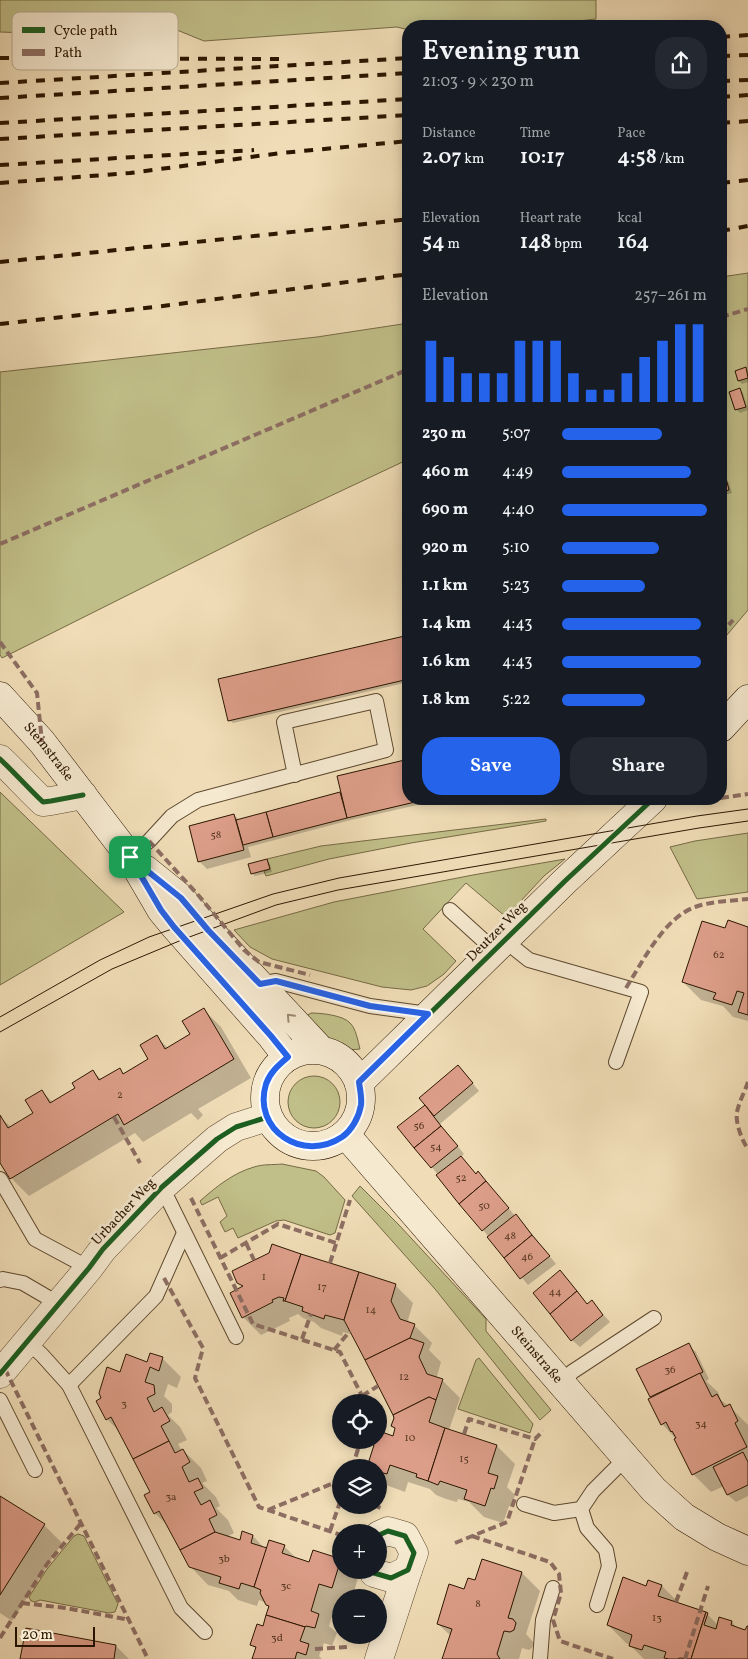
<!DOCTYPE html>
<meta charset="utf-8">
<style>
body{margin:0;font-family:Vollkorn,serif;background:#242831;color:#f1f3f6;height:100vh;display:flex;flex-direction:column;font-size:19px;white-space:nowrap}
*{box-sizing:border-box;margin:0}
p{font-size:16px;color:#9ea1a6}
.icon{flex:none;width:28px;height:28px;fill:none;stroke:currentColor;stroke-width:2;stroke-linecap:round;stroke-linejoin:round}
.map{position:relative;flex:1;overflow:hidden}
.details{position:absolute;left:402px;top:20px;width:325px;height:785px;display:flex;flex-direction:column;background:#171b24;border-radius:20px;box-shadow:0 2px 12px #0003}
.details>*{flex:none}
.fabs{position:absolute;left:332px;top:1394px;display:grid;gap:10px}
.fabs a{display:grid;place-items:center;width:55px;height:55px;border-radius:50%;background:#171b24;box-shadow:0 2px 12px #0003;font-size:25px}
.scale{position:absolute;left:15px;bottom:12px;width:80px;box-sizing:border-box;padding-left:5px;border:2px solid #2c1600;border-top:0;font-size:14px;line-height:18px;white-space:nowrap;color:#2c1600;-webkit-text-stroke:4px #f5e9d0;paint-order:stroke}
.pin{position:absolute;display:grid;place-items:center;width:42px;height:42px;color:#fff;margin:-21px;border-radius:10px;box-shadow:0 2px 8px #0006}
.round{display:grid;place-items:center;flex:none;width:52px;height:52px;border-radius:20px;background:#242831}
.head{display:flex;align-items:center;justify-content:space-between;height:85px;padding:0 20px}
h1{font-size:28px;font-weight:600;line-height:38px}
.figures{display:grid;grid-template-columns:repeat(3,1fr);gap:8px;height:85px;padding:5px 20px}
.figures div{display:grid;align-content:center}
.figures b{font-size:21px;font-weight:600}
.figures small{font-size:14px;font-weight:400}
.figures p{font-size:14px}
.chart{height:140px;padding:10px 20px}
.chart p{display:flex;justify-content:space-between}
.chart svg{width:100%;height:90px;margin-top:5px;stroke:#2563eb;stroke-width:6}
.button{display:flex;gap:10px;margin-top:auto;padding:10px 20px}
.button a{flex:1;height:58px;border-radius:20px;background:#2563eb;color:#fff;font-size:20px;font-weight:600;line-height:58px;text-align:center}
.button a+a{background:#242831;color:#f1f3f6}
ul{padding:0 20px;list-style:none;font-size:16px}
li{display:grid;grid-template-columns:80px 60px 1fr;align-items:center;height:38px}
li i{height:12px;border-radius:6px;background:#2563eb}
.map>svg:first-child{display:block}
</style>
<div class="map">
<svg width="748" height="1659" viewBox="0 0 748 1659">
<rect width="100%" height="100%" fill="#f0ddb7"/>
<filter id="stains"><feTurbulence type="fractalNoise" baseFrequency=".004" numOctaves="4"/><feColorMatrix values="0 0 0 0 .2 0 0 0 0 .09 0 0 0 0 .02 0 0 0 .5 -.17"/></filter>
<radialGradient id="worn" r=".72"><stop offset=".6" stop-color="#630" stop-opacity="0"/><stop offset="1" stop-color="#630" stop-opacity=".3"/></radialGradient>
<g fill="#c1bf89" stroke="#766a44">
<path d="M0 0H596V19L534 26H409V30L397 27 204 41 177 30 126 33 109 40 45 42 30 33 0 32Z"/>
<path d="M748 273V610L721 642V277Z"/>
<path d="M409 323V459L258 530 2 658 0 655V372L317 337Z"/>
<path d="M0 792 124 912 0 985Z"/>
<path d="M546 819V821L411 843 329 859 266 876 264 871 270 869 267 859 321 846Z"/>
<path d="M748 833V892L697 899 670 847 695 841Z"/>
<path d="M565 859 544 876 506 917 466 883 423 929 456 961 444 974 427 986 411 990 382 987 272 959 250 947 234 930 334 902 473 875Z"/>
<path d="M311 1013C320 1013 343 1015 350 1023 356 1028 358 1042 360 1049 334 1053 320 1034 303 1018Z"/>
<circle cx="314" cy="1102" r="26"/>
<path d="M282 1164 316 1171 324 1177 345 1200 335 1233 330 1235 284 1220 276 1221 238 1238 233 1228 225 1232 220 1222 227 1216 218 1197 202 1205 200 1201C216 1187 233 1173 254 1167 263 1164 273 1165 282 1164Z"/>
<path d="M360 1186 399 1225 486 1319V1331L551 1410 540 1420 435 1289 352 1196Z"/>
<path d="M479 1358 533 1424 530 1433 458 1409 476 1360Z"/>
<path d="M78 1534 84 1536 118 1604 115 1612 109 1613 40 1600 35 1602 31 1601 29 1597 47 1569 74 1536Z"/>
</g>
<g fill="#0003">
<path d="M721 354 724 357 721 362Z"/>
<path d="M746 369 748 371V382L742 384 739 381 736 372Z"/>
<path d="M740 390 743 393 748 410 740 413 736 409Z"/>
<path d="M725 480 729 483 732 493 721 496V481Z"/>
<path d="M409 636V682L233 723 229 720Z"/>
<path d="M342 793 409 799H444L351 820 248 847 251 857 207 869 200 862 234 815 240 821Z"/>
<path d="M267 861 270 864 272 872 255 876 252 873Z"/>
<path d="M748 928V1021L733 1017 723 1006 701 1000 683 982 726 930Z"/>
<path d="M203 1009 221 1027 251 1078 198 1109 203 1115 198 1120 191 1113 143 1142 135 1133 29 1196 11 1178 0 1161V1117L11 1127 35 1114 42 1091 53 1103 77 1089 93 1072 102 1080 120 1070 124 1074 150 1059 156 1037 168 1048 192 1035Z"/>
<path d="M465 1074 479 1091 440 1124 464 1154 461 1157 476 1175 485 1180 515 1216 523 1223 556 1264 528 1285 399 1127Z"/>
<path d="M567 1279 588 1305 592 1302 610 1322 580 1347 572 1340Z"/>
<path d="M238 1282 395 1285 413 1303 408 1320 410 1324 414 1325 432 1343 429 1350 441 1362 437 1376 438 1379 442 1380 460 1398 449 1430 497 1446 515 1464 507 1487 515 1495 512 1506H509L503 1523 484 1517 469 1502 458 1499 457 1502 446 1499 436 1495 430 1489 408 1482 405 1492 386 1485 379 1478V1468L368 1467 375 1448 369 1442V1440H379V1432L394 1437 396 1429 395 1418 354 1335 343 1332 342 1336 321 1328 314 1322 303 1318 298 1314 289 1318 290 1321 261 1335 243 1317V1287Z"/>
<path d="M688 1345 696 1352 709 1379 706 1381 718 1392 721 1400 728 1406H729L748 1425V1496L736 1502 728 1495 724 1486 711 1492 693 1474 676 1439 662 1424 653 1398 638 1370Z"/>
<path d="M151 1355 163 1359 181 1377 177 1388 168 1384 164 1396 172 1404V1412L168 1415 180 1427 187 1440 178 1444 182 1451 183 1450 201 1468 207 1481 202 1483 216 1497 220 1506 216 1508 228 1520 234 1533 227 1537 241 1541 253 1536 265 1549 284 1546 297 1559 310 1563 340 1560 341 1570H350L358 1578 352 1598H341V1602L337 1601 329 1626 337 1633 332 1646 324 1643 319 1656 322 1659H253L257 1650 251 1644 264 1628 270 1608 266 1603 259 1600 257 1606 238 1600 229 1591 208 1585 190 1566 170 1528 155 1513 152 1492 121 1433 107 1419 103 1398 120 1373 148 1363Z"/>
<path d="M0 1497 44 1525 62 1543 12 1621 0 1613Z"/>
<path d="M482 1561 522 1573 540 1591 526 1634 534 1643 532 1648 529 1650 522 1648 519 1659H443L451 1636 438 1624 465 1591 476 1581Z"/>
<path d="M649 1582 662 1586 680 1604 707 1614 718 1625 732 1622 737 1628 746 1631 748 1628V1659H644L630 1645 626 1643 608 1625 647 1587Z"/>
<path d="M116 1646 129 1659H21Z"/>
</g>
<g fill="#dd9e89" stroke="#2c1600">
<path d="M746 367 748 378 738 381 735 371Z"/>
<path d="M740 388 746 407 735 410 729 392Z"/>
<path d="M726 478 729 490 721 492V480Z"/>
<path d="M409 635V679L228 721 218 679Z"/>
<path d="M409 759V799H428L347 818 337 776Z"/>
<path d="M340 792 347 818 273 837 266 812Z"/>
<path d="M266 812 273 837 243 845 236 820Z"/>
<path d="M234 814 244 850 198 862 189 826Z"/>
<path d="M267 859 270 869 251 874 248 864Z"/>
<path d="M728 920 748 927V1015L738 1012 744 993 737 991 732 1005 713 999 716 993 682 982 702 921 725 928Z"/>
<path d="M204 1008 234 1059 124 1125 118 1114 10 1179 0 1163V1115L8 1128 33 1113 25 1100 42 1090 50 1103 75 1088 72 1083 93 1070 99 1080 120 1068 123 1074 148 1059 140 1045 157 1035 165 1049 190 1034 182 1021Z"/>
<path d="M458 1065 473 1083 434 1116 419 1098Z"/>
<path d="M425 1105 441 1126 414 1148 397 1127Z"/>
<path d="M441 1126 458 1146 431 1168 414 1148Z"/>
<path d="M461 1156 476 1174 478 1171 486 1181 459 1204 436 1175Z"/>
<path d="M486 1181 509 1208 482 1231 459 1204Z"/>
<path d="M516 1214 532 1235 504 1258 487 1237Z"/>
<path d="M532 1235 550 1256 520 1279 504 1258Z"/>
<path d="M272 1244 301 1254 285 1301H283L284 1298 279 1297 272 1300 273 1302 242 1318 230 1293 243 1286 237 1283 232 1271 269 1253Z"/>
<path d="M301 1254 359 1272 344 1320 325 1315 324 1319 302 1311 303 1307 285 1301Z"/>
<path d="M560 1270 577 1291 550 1314 533 1293Z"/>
<path d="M359 1272 396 1284 391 1301 400 1319 415 1324 410 1338 365 1360 344 1320Z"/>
<path d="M577 1291 587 1304 592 1300 603 1315 571 1341 550 1314Z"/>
<path d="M410 1338 424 1343 419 1357 427 1374 443 1379 436 1400 429 1397 393 1415 365 1360Z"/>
<path d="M689 1343 703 1372 650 1397 636 1369Z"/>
<path d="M150 1353 163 1357 159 1371 150 1367 145 1382 154 1385 155 1394 147 1398 154 1412 162 1407 170 1421 161 1426 169 1441 133 1459 111 1417 106 1420 96 1401 101 1398 99 1393 107 1367 120 1372 126 1354 147 1362Z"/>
<path d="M700 1373 712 1397 717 1394 724 1407 730 1404 738 1421 735 1423 747 1447 692 1475 674 1439 676 1438 672 1431 671 1432 666 1422 661 1425 648 1399Z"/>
<path d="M429 1397 436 1400 429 1422 445 1428 428 1481 416 1477 417 1474 390 1465 387 1474 379 1472V1468L367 1467 374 1445 367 1442 368 1440H379V1431L393 1436 395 1428 391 1426 394 1418 393 1415Z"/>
<path d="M445 1428 497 1445 488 1473 498 1476 494 1489 491 1488 485 1506 464 1499 467 1490 440 1481 438 1485 428 1481Z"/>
<path d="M169 1441 175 1453 183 1449 190 1462 182 1467 189 1482 198 1478 203 1488 194 1492 201 1505 210 1500 217 1515 209 1519 215 1532 180 1550 159 1511 154 1514 144 1495 150 1492 133 1459Z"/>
<path d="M743 1452 748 1462V1485L727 1495 713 1467Z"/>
<path d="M0 1496 45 1524 0 1595Z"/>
<path d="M242 1531 253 1535 251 1543 267 1548 254 1587 241 1583 239 1589 219 1583 221 1577 189 1567 180 1550 215 1532 240 1540Z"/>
<path d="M269 1540 285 1545 282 1553 309 1562 313 1550 341 1559 332 1588 319 1584 311 1611 319 1614 315 1628 306 1626 305 1627 266 1615 269 1606 266 1605 260 1593 261 1590 254 1587Z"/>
<path d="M482 1559 522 1572 508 1618 513 1619 516 1623 514 1630 510 1632 504 1631 497 1654 500 1659H442L452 1629 437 1624 449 1584 464 1589 468 1578 475 1580Z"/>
<path d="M623 1577 646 1586 648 1580 662 1585 658 1596 706 1612 691 1659 679 1658 678 1659H669L664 1658 666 1652 644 1645 642 1650 629 1646 632 1635 607 1625Z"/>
<path d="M706 1612 708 1613 704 1625 716 1629 719 1617 732 1621 731 1625 745 1630 747 1626H748V1659H691Z"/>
<path d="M266 1615 305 1627 300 1641 309 1644 306 1655 297 1652 295 1659H252L256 1647 250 1645 257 1624 263 1626Z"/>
<path d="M26 1628 116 1645 114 1659H20Z"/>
</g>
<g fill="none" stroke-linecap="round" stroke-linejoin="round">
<defs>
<g id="lane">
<path d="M130 857 149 841 172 816 198 800 386 750 376 701 284 722 295 775"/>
<path d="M450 910 494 950"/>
<path d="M504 940 529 960 641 992 616 1062"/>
<path d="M259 984 276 981 370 1006 428 1014"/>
<path d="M0 1179 35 1239 89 1268"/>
<path d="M162 1187 236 1337"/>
<path d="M0 1280 3 1279 23 1283 59 1304"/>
<path d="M28 1342 42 1355 69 1385 181 1608 205 1632"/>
<path d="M562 1384 572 1372 654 1318"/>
<path d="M69 1385 156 1296 184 1233"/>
<path d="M0 1400 35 1470"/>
<path d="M524 1504 554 1513 581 1509"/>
<path d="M597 1605 609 1566 606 1550 587 1528 581 1509 593 1491 626 1458"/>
<path d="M540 1659 543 1620 553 1588"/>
</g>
<g id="street">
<path d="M0 759C15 773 28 788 43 802L51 801 83 795"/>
<path d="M0 1374 89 1268 103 1249 162 1187 217 1139 236 1127 268 1117"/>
<path d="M373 1570 374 1573 391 1578 408 1570 414 1553 405 1536 388 1531 379 1535"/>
<path d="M379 1659 408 1570"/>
</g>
<g id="secondary">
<path id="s1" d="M0 696 42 742 130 857 161 910 175 927 271 1036 287 1057"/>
<path d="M721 728 748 699"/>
<path d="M145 869 181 898 208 929 321 1050"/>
<circle cx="313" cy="1098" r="48"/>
<path d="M359 1083 565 881 653 799"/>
<path id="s2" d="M346 1135 654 1490 684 1517 717 1537 748 1551"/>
</g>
</defs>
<use href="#lane" stroke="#5d482e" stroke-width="16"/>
<use href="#street" stroke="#5d482e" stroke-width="29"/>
<use href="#secondary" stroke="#2c1600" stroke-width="29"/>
<use href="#lane" stroke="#f5e9d0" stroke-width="14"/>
<use href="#street" stroke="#f5e9d0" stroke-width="28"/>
<use href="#secondary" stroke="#f5e9d0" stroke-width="28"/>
<g stroke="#2c1600" stroke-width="1">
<path d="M0 1017 100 960 149 937 273 894 339 878 697 816 748 809"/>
<path d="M0 1032 112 969 184 939 276 905 338 890 699 828 748 821"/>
</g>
<g stroke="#2c1600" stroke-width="4" stroke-dasharray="9 9" stroke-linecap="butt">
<path d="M721 37 748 35"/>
<path d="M721 56 748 55"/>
<path d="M0 58 279 59"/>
<path d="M721 81 748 80"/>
<path d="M0 83 409 58"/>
<path d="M721 97 748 95"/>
<path d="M0 98 409 73"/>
<path d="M0 123 409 99"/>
<path d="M721 123 748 121"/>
<path d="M0 139 409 115"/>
<path d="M0 165 254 150"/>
<path d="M0 183 130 173 281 153 409 141"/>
<path d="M721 183 748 180"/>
<path d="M721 231 748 226"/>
<path d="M0 262 274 234 409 219"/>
<path d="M0 324 163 306 409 274"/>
</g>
<g stroke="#8d6e63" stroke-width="4" stroke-dasharray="8 4" stroke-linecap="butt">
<path d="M721 317 748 309"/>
<path d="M0 544 409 369"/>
<path d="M721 634 733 620"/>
<path d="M0 642 37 693 42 742"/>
<path d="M721 798 748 794"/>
<path d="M707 799H718"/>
<path d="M149 841 199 896 244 950 259 962 310 975"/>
<path d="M626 988C643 961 664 918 695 907 712 901 730 901 748 899"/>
<path d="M748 1082C745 1091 739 1102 737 1112 735 1122 742 1141 748 1149"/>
<path d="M114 1117 140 1163"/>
<path d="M191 1198 253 1324 340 1352 365 1402"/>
<path d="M246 1243 254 1260"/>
<path d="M220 1258 278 1224 336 1243"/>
<path d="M330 1263 350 1200"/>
<path d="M164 1278 203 1348 195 1378 259 1507 341 1535"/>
<path d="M302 1339 311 1314"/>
<path d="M334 1350 350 1331"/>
<path d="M5 1369 148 1659"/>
<path d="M362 1396 378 1386"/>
<path d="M464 1434 469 1419 535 1439 543 1431"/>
<path d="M352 1468 361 1440"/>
<path d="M373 1505 383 1509"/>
<path d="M268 1510 341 1480"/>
<path d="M330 1531 340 1502"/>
<path d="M472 1536 550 1562 559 1574 561 1593 553 1620 560 1641 613 1659"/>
<path d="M455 1543 507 1522 535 1439"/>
<path d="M676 1602 687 1572"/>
<path d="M22 1603 66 1608 130 1620"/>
<path d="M0 1638 47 1564 82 1522"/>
<path d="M315 1649 347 1647"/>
<path d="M685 1659 708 1586"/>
</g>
<defs>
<g id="cycleway">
<path d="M0 759C15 773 28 788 43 802L51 801 83 795"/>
<path d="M359 1083 565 881 653 799"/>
<path d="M0 1374 89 1268 103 1249 162 1187 217 1139 236 1127 268 1117"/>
<path d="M373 1570 374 1573 391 1578 408 1570 414 1553 405 1536 388 1531 379 1535"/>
</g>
</defs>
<use href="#cycleway" stroke="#f5e9d0" stroke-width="8"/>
<use href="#cycleway" stroke="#1b5e20" stroke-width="5"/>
</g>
<defs><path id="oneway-chevron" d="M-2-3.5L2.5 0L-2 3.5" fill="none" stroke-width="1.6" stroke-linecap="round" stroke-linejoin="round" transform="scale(1.25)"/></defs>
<use stroke="#9b8a72" href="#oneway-chevron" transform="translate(290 1017) rotate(-133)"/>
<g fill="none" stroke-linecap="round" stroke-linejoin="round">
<defs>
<path id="route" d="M130 857 181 898 208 930 260 984 276 981 370 1006 428 1014 359 1082C360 1090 362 1098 361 1105 359 1117 352 1130 342 1137 303 1163 252 1130 266 1084 270 1072 279 1065 288 1057L271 1036 174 927 161 910Z"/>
</defs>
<use href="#route" stroke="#fff" stroke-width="10"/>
<use href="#route" stroke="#2563eb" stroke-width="6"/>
</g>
<g text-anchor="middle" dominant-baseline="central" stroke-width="5" stroke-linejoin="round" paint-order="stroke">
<g font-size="11" fill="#583822">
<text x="216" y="835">58</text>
<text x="719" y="955">62</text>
<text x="120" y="1095">2</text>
<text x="419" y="1126">56</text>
<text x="436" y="1147">54</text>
<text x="461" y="1178">52</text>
<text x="484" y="1206">50</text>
<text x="510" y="1236">48</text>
<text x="527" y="1257">46</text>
<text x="264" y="1277">1</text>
<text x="322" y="1287">17</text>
<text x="555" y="1292">44</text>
<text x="371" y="1310">14</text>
<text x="670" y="1370">36</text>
<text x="404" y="1377">12</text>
<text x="124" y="1404">3</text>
<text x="701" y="1424">34</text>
<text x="410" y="1438">10</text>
<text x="464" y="1459">15</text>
<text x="171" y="1497">3a</text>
<text x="224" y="1559">3b</text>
<text x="286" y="1586">3c</text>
<text x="478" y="1604">8</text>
<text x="657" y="1618">13</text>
<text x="277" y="1638">3d</text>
</g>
<g font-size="14" fill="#2c1600" stroke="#f5e9d0">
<text stroke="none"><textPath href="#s1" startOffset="74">Steinstraße</textPath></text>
<text transform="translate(497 932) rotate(-45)">Deutzer Weg</text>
<text transform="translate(124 1212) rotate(-47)">Urbacher Weg</text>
<text stroke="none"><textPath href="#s2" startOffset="291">Steinstraße</textPath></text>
</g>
</g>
<rect x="12" y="12" width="166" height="58" rx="8" fill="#f5e9d0" stroke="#b9aa92" stroke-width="1"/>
<rect x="22" y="27" width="23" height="6" fill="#1b5e20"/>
<rect x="22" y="49" width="23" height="7" fill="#8d6e63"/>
<g font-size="14" fill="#2c1600">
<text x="54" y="35">Cycle path</text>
<text x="54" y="57">Path</text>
</g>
<rect width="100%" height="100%" filter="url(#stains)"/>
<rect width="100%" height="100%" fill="url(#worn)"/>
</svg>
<div class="fabs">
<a><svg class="icon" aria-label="locate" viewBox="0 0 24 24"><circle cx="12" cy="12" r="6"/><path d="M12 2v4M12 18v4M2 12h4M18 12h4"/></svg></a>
<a><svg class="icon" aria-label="layers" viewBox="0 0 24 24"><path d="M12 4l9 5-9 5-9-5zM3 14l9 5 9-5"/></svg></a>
<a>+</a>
<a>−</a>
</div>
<div class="scale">20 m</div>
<div class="pin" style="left:130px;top:857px;background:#1e9e55"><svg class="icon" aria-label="arrive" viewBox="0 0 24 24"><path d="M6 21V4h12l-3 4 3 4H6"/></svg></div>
<section class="details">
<div class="head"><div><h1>Evening run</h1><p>21:03 · 9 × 230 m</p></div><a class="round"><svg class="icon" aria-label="share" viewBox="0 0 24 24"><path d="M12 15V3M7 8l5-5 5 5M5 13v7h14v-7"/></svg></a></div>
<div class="figures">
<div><p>Distance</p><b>2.07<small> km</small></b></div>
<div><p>Time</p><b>10:17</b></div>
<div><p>Pace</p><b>4:58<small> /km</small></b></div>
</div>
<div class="figures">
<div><p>Elevation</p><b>54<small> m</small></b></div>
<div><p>Heart rate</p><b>148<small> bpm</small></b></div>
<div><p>kcal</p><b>164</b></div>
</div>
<div class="chart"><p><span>Elevation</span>257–261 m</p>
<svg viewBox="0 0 160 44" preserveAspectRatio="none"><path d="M5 44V14M15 44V22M25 44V30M35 44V30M45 44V30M55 44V14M65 44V14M75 44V14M85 44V30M95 44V38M105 44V38M115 44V30M125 44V22M135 44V14M145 44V6M155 44V6"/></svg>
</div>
<ul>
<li><b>230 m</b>5:07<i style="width:69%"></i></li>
<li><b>460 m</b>4:49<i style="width:89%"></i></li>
<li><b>690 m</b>4:40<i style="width:100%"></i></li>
<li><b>920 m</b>5:10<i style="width:67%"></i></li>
<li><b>1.1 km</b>5:23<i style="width:57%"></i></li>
<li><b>1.4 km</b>4:43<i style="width:96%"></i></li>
<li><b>1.6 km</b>4:43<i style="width:96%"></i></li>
<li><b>1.8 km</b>5:22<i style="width:57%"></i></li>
</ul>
<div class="button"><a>Save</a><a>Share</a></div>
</section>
</div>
